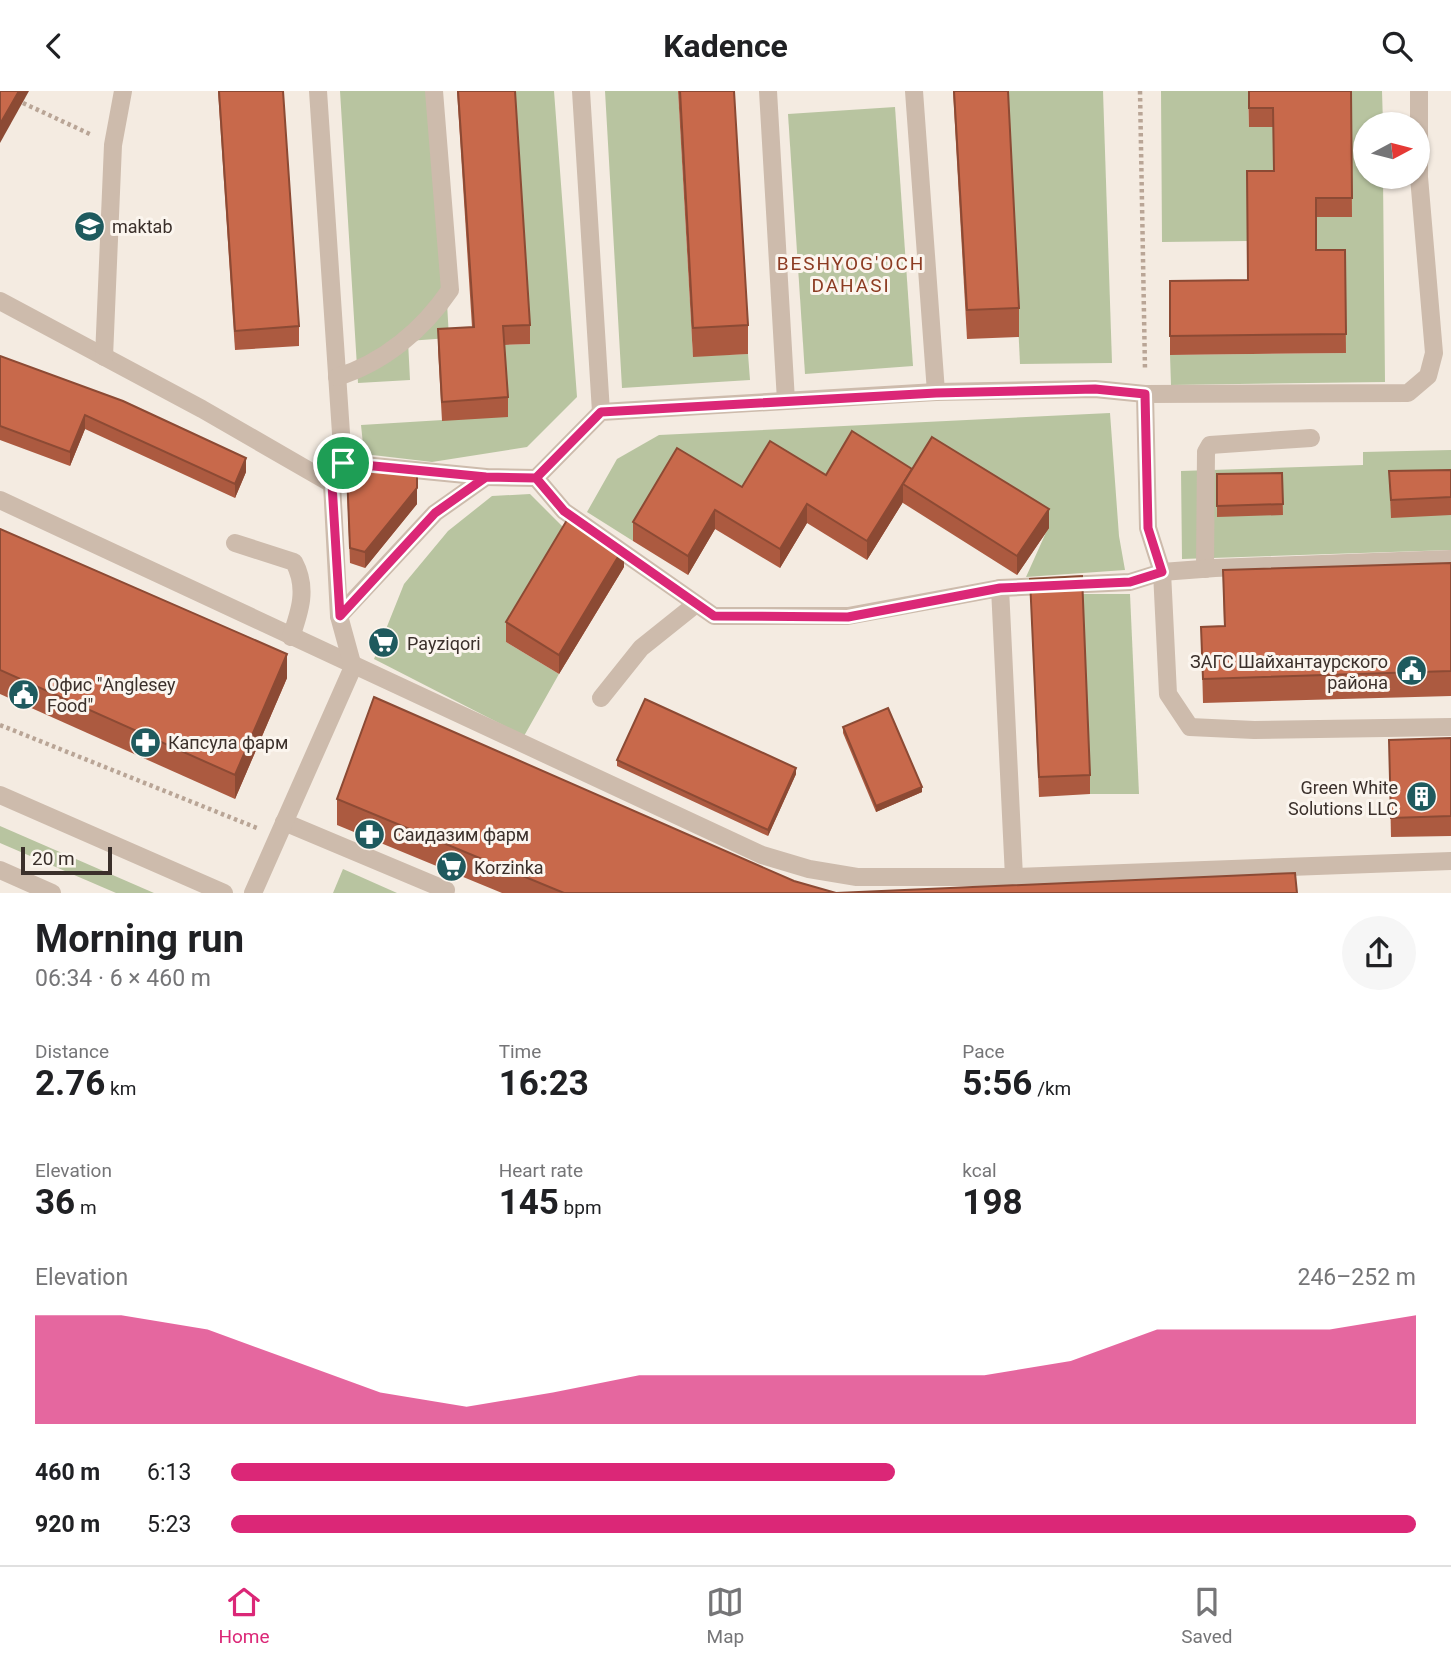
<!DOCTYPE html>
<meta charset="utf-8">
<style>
body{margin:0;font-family:Roboto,sans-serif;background:#f6f6f6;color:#202124;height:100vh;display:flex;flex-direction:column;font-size:26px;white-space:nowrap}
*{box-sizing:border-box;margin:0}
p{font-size:23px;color:#757577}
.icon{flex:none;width:38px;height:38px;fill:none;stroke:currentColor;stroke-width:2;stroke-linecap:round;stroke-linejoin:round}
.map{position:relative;height:802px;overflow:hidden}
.side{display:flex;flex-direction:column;background:#fff;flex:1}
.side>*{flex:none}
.needle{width:46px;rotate:83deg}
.buttons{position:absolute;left:1353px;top:21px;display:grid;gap:14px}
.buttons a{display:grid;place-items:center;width:77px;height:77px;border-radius:50%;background:#fff;box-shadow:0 2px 5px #0004;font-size:35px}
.scale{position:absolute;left:21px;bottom:18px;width:91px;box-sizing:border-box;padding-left:7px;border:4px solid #3b302b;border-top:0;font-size:19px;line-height:24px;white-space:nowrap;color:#3b302b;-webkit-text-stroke:5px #fbf5ee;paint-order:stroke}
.pin{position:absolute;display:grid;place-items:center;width:60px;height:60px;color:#fff;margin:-30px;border:4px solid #fff;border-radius:50%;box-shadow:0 2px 7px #0007}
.round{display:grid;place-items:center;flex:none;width:74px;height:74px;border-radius:37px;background:#f6f6f6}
.head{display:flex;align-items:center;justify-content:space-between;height:119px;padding:0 35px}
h1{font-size:38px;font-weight:700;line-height:52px}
.metrics{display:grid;grid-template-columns:repeat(3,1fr);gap:10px;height:119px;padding:7px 35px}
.metrics div{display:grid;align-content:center}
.metrics b{font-size:35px;font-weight:700}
.metrics small{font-size:19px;font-weight:400}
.metrics p{font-size:19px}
.chart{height:196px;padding:14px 35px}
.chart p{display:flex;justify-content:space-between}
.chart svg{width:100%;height:126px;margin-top:7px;fill:#db2777;opacity:.7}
ul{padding:0 35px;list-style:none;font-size:23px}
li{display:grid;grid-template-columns:112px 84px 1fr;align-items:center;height:52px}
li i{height:18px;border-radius:9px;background:#db2777}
header{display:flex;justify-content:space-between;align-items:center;height:91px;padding:0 35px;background:#fff;font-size:32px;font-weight:700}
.menu{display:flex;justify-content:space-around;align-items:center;height:98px;border-top:2px solid #e0e0e0;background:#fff;font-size:19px;color:#757577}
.menu a{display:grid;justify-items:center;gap:4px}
.menu .selected{color:#db2777}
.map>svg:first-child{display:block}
</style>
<header><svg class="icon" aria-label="back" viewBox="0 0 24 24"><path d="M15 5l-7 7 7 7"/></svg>Kadence<svg class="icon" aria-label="search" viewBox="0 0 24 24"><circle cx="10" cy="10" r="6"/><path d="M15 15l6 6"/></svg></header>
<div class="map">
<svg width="1451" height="802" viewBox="0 0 1451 802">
<rect width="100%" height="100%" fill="#f4ebe1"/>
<g fill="#b8c4a0">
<path d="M340 0H435L449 247 408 250 410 289 358 292Z"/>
<path d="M514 0H554L577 306 527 356 432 371 364 363 361 334 508 325 503 254 530 253Z"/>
<path d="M605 0H678L693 265 748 263 750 289 622 297Z"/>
<path d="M1007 0H1103L1112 272 1020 273Z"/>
<path d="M1161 0H1248L1249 36H1273L1274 99 1248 150 1162 151Z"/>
<path d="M1316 0H1382L1383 33H1365V86H1383L1385 291 1171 294 1170 264 1346 262 1316 178V126H1352Z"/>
<path d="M895 16 913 275 805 283 788 23Z"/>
<path d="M1110 322 1119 445 1125 479 1026 486 1048 437 912 397 732 410 677 377 633 450 587 421 617 368 659 344Z"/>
<path d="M1451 359V459L1182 468 1181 380 1363 374V361Z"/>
<path d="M530 403 570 443 506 551 559 583 524 645 374 568 404 493 448 440 492 405Z"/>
<path d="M1082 503H1130L1139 703H1090Z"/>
<path d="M0 735 154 802H116L0 752Z"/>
<path d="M343 778 397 802H333Z"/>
</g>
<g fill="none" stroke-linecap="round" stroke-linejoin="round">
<g stroke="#b9a596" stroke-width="4.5" stroke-dasharray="3.5 3.5" stroke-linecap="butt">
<path d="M1140 0 1145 279"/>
<path d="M23 12 92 44"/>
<path d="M0 634 257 737"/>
</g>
<g stroke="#cdbbac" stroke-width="18">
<path d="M318 0 343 372 332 393 339 525"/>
<path d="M581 0 601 321"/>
<path d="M768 0 786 310"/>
<path d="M914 0 936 301"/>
<path d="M0 210 202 318 332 393"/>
<path d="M104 266 113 54 123 0"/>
<path d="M337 286C383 272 423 239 450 199L434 0"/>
<path d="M1145 303 1408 302 1428 285 1434 262 1419 86V0"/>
<path d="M343 372 486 386 536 387 601 321 936 301 1095 298 1145 303 1148 437 1162 481 1168 603 1190 636 1254 639 1451 636"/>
<path d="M536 387 564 420 714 525H848L1000 497 1014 786"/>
<path d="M0 409 762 764 809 778 857 786H1014L1451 770"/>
<path d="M235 452 294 471C308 497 300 520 291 546"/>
<path d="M1205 478 1206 361 1210 354 1311 347"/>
<path d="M1000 497 1130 491 1162 481 1215 477 1451 468"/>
<path d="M601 607 641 557 696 513"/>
<path d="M0 704 224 802"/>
<path d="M284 731 446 799"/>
<path d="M0 779 52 802"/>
<path d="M253 802 353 576 339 525 435 422 486 386"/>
</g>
</g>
<g fill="#ac5a40">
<path d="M218 0H283L299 235V255L235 259Z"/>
<path d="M457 0H515L530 234V253L504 254 508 306V326L442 330 438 258V238L472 236Z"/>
<path d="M678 0H734L748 234V263L693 266Z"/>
<path d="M953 0H1008L1019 217V246L967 248Z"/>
<path d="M1248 0H1351L1352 126H1316V159H1345L1346 262 1170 264V190L1248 189 1274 80 1273 36H1249Z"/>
<path d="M0 265 246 381 235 407 85 338 70 375 0 349Z"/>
<path d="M912 378 1049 437 1017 484 903 412V411L867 469 807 432 780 477 715 438 688 484 633 450V431L742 396 826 384Z"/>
<path d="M1451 379V424L1391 427 1389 380Z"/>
<path d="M1282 382 1283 424 1217 426V383Z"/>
<path d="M347 396 417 413 365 477 350 472Z"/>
<path d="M0 438 287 587 235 708 0 603Z"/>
<path d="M1451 472V605L1203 612 1201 536 1224 535 1223 479Z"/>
<path d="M624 476 559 583 506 551V531Z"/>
<path d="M1030 488 1090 684V703L1039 706Z"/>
<path d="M843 636 922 701 876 721 843 642Z"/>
<path d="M1451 647V745L1391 746 1389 649Z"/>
<path d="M617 669 796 683 768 745 617 675Z"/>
<path d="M337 708 794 790 836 802H1297H502L337 734Z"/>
</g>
<g fill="#8c4a34">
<path d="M19 0H29L0 52V33Z"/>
<path d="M85 324V338L70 375V361Z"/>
<path d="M246 367V381L235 407V393Z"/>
<path d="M912 378 903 393V411L867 469V450Z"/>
<path d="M417 397V413L365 477V461Z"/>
<path d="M807 413V432L780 477V458Z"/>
<path d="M1049 418V437L1017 484V465Z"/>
<path d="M715 419V438L688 484V465Z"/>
<path d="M624 456V476L559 583V564Z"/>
<path d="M287 563V587L235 708V684Z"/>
<path d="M796 677V683L768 745V739Z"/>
<path d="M922 696V701L876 721V715Z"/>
</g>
<g fill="#c8694b" stroke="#8c4a34" stroke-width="2">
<path d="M0 0H19L0 33Z"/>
<path d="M219 0H283L299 235 235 240Z"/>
<path d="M458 0H515L530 234 503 235 508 306 442 311 438 238 474 236Z"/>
<path d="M680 0H734L748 234 693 237Z"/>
<path d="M954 0H1008L1019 217 967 219Z"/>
<path d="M1249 0H1351L1352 107H1316V159H1345L1346 243 1170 245V190L1248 189 1247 80H1274L1273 17H1249Z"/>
<path d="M0 265 123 310 246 367 235 393 85 324 70 361 0 335Z"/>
<path d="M852 340 912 378 867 450 807 413 780 458 715 419 688 465 633 431 677 357 742 396 770 350 826 384Z"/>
<path d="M932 346 1049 418 1017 465 903 393Z"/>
<path d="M360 370 417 377V397L365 461 350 457 347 381Z"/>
<path d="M1451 379V406L1391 409 1389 380Z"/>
<path d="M1282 382 1283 413 1217 415V383Z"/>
<path d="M570 424 624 456 559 564 506 531Z"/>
<path d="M0 438 287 563 235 684 0 579Z"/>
<path d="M1451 472V580L1203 588 1201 536 1225 535 1223 479Z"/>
<path d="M1082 485 1090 684 1039 686 1030 488Z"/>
<path d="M374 606 794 790 836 802 1295 782 1297 802H564L337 708Z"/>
<path d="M645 608 796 677 768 739 617 669Z"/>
<path d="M888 617 922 696 876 715 843 636Z"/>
<path d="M1451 647V725L1391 727 1389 649Z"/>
</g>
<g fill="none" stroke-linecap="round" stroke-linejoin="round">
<defs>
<path id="route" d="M343 372 332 393 340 525 435 422 486 386 536 387 564 420 714 525 848 526 1000 497 1130 491 1162 481 1148 437 1145 303 1095 298 936 302 601 321 536 387 486 386 343 372"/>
</defs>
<use href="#route" stroke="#fff" stroke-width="14"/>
<use href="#route" stroke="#db2777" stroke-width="9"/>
</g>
<defs>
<symbol id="school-disc" viewBox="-11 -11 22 22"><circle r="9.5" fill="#1f5a5e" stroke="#fbf5ee"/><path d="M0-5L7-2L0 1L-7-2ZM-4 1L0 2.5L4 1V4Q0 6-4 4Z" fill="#fff"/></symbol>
<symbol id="supermarket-disc" viewBox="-11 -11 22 22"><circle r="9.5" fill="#1f5a5e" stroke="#fbf5ee"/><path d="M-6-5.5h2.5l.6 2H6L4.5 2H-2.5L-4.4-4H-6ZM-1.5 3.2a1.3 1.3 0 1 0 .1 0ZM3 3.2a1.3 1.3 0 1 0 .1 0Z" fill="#fff"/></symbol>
<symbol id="civic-disc" viewBox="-11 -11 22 22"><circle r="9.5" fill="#1f5a5e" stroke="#fbf5ee"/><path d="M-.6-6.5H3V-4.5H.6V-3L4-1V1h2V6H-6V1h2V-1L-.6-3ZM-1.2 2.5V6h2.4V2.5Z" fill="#fff"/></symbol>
<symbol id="pharmacy-disc" viewBox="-11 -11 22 22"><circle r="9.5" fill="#1f5a5e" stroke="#fbf5ee"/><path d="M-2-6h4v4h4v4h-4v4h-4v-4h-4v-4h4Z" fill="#fff"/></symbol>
<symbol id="building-disc" viewBox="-11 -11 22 22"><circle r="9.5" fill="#1f5a5e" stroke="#fbf5ee"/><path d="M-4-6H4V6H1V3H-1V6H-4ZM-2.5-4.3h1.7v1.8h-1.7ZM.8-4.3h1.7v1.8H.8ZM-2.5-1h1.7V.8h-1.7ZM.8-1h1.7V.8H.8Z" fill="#fff"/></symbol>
</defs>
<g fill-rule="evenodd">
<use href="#school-disc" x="72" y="118" width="35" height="35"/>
<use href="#supermarket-disc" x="366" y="534" width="35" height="35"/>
<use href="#civic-disc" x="1394" y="562" width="35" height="35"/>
<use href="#civic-disc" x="6" y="586" width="35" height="35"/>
<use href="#pharmacy-disc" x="128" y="634" width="35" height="35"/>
<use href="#building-disc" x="1404" y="688" width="35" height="35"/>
<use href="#pharmacy-disc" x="352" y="726" width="35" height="35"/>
<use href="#supermarket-disc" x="434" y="758" width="35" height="35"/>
</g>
<g text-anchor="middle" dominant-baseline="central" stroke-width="6" stroke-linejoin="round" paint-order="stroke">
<g font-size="18" fill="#3b302b" stroke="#fbf5ee" text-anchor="start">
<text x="112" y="135">maktab</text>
<text x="407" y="552">Payziqori</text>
<text x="1388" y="570" text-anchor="end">ЗАГС Шайхантаурского<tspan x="1388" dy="21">района</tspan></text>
<text x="47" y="593">Офис "Anglesey<tspan x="47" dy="21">Food"</tspan></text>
<text x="168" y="651">Капсула фарм</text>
<text x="1398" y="696" text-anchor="end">Green White<tspan x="1398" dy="21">Solutions LLC</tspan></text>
<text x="393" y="743">Саидазим фарм</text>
<text x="474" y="776">Korzinka</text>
</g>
<g font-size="19" letter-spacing="2" fill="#8c3b22" stroke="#fbf5ee">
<text x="851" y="172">BESHYOG'OCH<tspan x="851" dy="22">DAHASI</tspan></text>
</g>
</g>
</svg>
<div class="buttons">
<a><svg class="needle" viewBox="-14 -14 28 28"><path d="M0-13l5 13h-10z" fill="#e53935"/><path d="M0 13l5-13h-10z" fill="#757577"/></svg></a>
</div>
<div class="scale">20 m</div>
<div class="pin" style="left:343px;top:372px;background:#1e9e55"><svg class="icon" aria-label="arrive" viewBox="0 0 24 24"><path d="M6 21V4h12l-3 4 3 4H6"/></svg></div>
</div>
<section class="side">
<div class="head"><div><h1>Morning run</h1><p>06:34 · 6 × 460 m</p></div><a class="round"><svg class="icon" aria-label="share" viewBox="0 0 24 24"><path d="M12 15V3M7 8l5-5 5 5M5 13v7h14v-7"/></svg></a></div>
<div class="metrics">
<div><p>Distance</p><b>2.76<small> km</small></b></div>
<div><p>Time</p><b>16:23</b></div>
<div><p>Pace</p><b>5:56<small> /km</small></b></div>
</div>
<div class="metrics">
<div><p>Elevation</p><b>36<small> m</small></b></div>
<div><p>Heart rate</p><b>145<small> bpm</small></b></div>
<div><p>kcal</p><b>198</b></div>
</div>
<div class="chart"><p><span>Elevation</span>246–252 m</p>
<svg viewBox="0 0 160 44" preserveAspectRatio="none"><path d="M0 44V6L10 6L20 11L30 22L40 33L50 38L60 33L70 27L80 27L90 27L100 27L110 27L120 22L130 11L140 11L150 11L160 6V44z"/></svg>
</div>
<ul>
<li><b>460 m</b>6:13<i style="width:56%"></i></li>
<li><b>920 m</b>5:23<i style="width:100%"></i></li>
</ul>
</section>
<nav class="menu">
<a class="selected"><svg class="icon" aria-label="home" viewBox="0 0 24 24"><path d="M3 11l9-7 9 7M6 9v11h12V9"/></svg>Home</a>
<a><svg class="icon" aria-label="map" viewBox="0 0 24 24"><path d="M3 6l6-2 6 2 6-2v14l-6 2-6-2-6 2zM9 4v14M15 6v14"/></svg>Map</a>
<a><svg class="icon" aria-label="saved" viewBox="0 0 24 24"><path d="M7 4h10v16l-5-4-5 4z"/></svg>Saved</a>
</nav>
